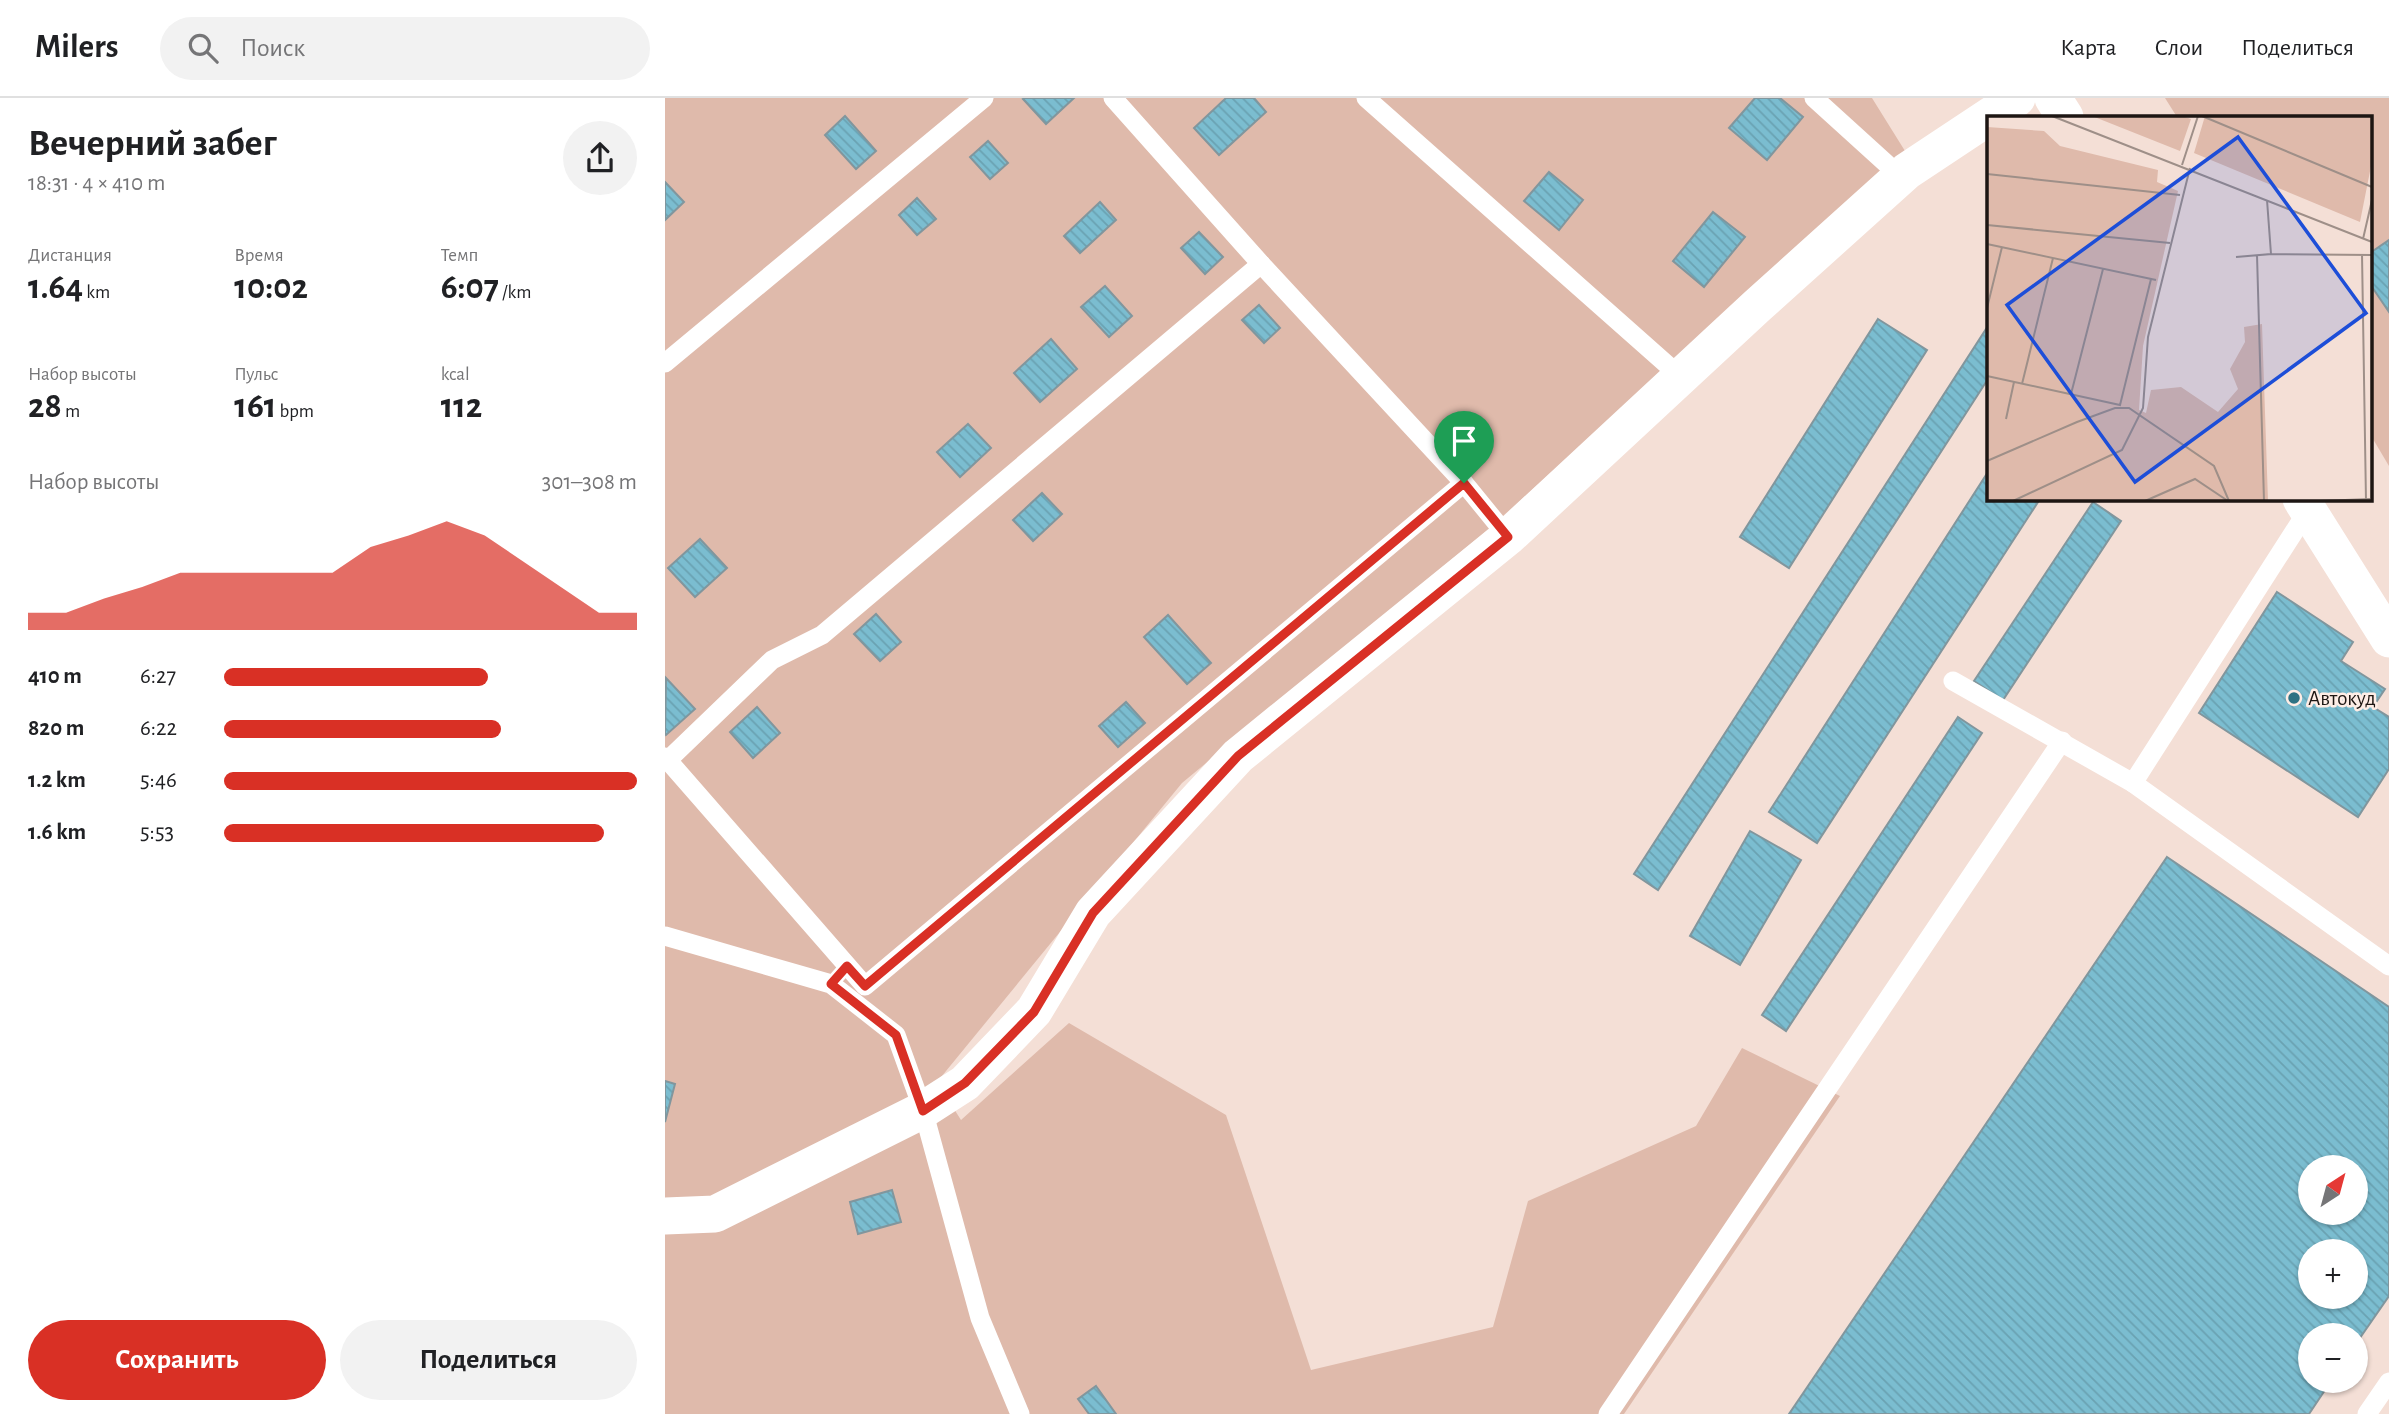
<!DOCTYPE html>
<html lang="ru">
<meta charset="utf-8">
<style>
body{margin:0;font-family:"Alegreya Sans",sans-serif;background:#f2f2f2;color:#202124;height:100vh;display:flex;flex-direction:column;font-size:26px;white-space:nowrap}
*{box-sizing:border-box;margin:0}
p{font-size:23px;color:#757577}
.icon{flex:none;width:38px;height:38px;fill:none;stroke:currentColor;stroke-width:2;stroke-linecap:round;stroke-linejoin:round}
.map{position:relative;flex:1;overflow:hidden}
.sheet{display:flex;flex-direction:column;background:#fff;width:665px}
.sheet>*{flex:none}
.needle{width:46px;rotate:36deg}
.buttons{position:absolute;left:1633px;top:1057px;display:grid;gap:14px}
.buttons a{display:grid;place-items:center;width:70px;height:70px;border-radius:50%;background:#fff;box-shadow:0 2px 5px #0004;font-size:35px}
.pin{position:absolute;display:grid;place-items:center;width:60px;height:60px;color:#fff;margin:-72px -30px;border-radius:50% 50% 50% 0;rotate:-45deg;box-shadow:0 0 7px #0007}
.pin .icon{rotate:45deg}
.round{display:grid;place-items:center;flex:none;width:74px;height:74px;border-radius:37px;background:#f2f2f2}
.headline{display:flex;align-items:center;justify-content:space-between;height:119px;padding:0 28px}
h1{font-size:38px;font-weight:600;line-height:52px}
.figures{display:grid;grid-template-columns:repeat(3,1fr);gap:10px;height:119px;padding:7px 28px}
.figures div{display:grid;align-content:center}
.figures b{font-size:35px;font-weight:600}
.figures small{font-size:19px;font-weight:400}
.figures p{font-size:19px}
.chart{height:196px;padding:14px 28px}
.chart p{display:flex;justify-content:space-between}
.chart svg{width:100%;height:126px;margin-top:7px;fill:#d93025;opacity:.7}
.cta{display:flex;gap:14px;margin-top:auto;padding:14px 28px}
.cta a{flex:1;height:80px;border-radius:42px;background:#d93025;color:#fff;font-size:28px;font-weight:600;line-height:80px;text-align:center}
.cta a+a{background:#f2f2f2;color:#202124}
ul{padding:0 28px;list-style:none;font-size:23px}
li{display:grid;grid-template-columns:112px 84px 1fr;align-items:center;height:52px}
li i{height:18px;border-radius:9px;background:#d93025}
header{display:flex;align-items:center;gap:42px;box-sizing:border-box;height:98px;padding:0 35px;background:#fff;border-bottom:2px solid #e0e0e0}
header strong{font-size:33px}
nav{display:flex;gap:38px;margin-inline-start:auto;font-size:24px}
.search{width:490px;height:63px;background:#f2f2f2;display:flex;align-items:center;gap:18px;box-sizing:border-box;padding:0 24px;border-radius:38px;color:#757577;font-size:26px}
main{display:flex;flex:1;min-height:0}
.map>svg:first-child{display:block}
</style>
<header>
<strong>Milers</strong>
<div class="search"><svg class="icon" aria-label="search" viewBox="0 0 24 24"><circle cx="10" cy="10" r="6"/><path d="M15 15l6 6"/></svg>Поиск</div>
<nav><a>Карта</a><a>Слои</a><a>Поделиться</a></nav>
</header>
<main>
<section class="sheet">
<div class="headline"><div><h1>Вечерний забег</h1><p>18:31 · 4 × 410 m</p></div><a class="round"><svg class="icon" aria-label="share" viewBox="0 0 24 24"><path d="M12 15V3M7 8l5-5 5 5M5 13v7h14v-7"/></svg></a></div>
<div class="figures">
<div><p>Дистанция</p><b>1.64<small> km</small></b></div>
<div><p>Время</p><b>10:02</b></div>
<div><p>Темп</p><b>6:07<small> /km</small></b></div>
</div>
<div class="figures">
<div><p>Набор высоты</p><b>28<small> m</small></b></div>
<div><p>Пульс</p><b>161<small> bpm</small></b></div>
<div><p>kcal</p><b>112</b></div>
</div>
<div class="chart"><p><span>Набор высоты</span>301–308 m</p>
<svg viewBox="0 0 160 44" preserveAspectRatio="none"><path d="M0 44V38L10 38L20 33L30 29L40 24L50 24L60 24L70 24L80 24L90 15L100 11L110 6L120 11L130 20L140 29L150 38L160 38V44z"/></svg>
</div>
<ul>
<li><b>410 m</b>6:27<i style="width:64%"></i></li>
<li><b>820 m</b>6:22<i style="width:67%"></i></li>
<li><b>1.2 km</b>5:46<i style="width:100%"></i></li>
<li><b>1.6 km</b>5:53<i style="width:92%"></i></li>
</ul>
<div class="cta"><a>Сохранить</a><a>Поделиться</a></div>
</section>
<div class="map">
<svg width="1724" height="1316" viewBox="0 0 1724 1316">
<defs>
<pattern id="building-back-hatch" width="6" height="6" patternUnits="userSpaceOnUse" patternTransform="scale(1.75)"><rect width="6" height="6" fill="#7bbdd0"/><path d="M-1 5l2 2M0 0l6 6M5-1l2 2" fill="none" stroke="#6aa2b2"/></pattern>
</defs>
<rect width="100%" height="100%" fill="#f4dfd6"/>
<g fill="#dfbaab">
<path d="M0 0H1207L1240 53 827 428 517 685 272 984 296 1022 404 925 561 1017 646 1272 828 1229 863 1103 1031 1028 1077 950 1175 998 959 1316H0Z"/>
<path d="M1500 0H1724V368L1705 336V19H1512Z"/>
</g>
<g fill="url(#building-back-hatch)" stroke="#81969d" stroke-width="2" fill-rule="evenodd">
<path d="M360 0H409L381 26 358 1Z"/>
<path d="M561 0H589L601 14 554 57 529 30Z"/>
<path d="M1090 0H1115L1138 19 1102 62 1064 30Z"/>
<path d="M180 18 211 53 191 71 160 37Z"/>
<path d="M323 43 343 65 325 81 305 59Z"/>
<path d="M884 74 918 102 894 132 859 103Z"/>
<path d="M0 84 19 104 0 122Z"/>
<path d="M252 100 271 121 252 137 234 117Z"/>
<path d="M435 104 451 122 415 155 399 138Z"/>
<path d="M1048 114 1080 139 1039 189 1008 163Z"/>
<path d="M534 134 558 159 540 176 516 150Z"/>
<path d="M1724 142V214L1705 186V155Z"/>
<path d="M440 188 467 218 444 239 416 209Z"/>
<path d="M594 207 615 230 599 245 577 222Z"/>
<path d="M1213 221 1262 252 1124 470 1075 439Z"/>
<path d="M1323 228V281L993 792 969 776Z"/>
<path d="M386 241 412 271 375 304 349 275Z"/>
<path d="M303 326 326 350 295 379 272 354Z"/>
<path d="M1323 374V401H1375L1152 745 1104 714Z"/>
<path d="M377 395 397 416 368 443 348 422Z"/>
<path d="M1428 404 1456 423 1338 602 1309 583Z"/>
<path d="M35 441 62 470 30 499 3 470Z"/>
<path d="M1612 494 1688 544 1676 563 1720 591 1708 609 1724 619V671L1693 719 1534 615Z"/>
<path d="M211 516 236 544 215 563 189 536Z"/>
<path d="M503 517 546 565 522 586 479 539Z"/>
<path d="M1 580 30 611 1 637 0 635Z"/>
<path d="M461 604 480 625 453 649 434 628Z"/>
<path d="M92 609 115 635 88 660 65 634Z"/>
<path d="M1293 619 1317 635 1121 933 1097 917Z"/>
<path d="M1085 733 1136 762 1075 867 1025 838Z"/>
<path d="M1502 759 1724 909V1198L1690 1247V1237H1645V1283H1666L1644 1316H1124ZM1645 1069H1690V1115H1645ZM1645 1153H1690V1199H1645Z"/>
<path d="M0 983 10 986 0 1024Z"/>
<path d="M227 1092 236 1124 193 1136 185 1104Z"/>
<path d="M431 1288 451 1316H424L413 1301Z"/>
</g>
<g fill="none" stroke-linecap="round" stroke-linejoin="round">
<g stroke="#fff" stroke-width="19">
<path d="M448 0 596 166 799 385 843 439"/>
<path d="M701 0 1016 279"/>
<path d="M1149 0 1235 78"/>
<path d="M0 265 319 0"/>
<path d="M1288 583 1468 685 1643 412"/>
<path d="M0 659 200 888 799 385"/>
<path d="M3 662 107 562 157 537 596 166"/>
<path d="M1468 685 1724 868"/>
<path d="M0 838 166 886 231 937 258 1012 315 1220 355 1316"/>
<path d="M943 1316 1397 643"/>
<path d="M1702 1316 1724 1284"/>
</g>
<g stroke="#fff" stroke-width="37">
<path d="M1388 0 1400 19"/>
<path d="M1636 401 1724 541"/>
<path d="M0 1118 50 1116 258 1012 300 985 369 913 428 815 573 658 843 439 1092 208 1242 73 1352 0"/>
</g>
</g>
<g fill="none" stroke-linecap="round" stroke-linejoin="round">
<defs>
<path id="route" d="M799 385 843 439 573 658 428 815 369 914 300 985 258 1013 231 937 166 886 182 868 200 888Z"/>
</defs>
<use href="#route" stroke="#fff" stroke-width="14"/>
<use href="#route" stroke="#d93025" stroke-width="9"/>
</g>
<circle fill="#2f7283" stroke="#feede6" stroke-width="2.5" cx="1629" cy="600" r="7"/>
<g text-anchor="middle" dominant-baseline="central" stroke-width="5" stroke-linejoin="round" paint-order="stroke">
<g font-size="21" fill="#1d1613" stroke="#feede6" text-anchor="start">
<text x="1643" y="600">Автокуд</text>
</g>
</g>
<g transform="translate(1322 18)">
<rect width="385" height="385" fill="#f4dfd6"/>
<path d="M105 0H195L204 3 193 35ZM218 0H385V45L373 106 207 37ZM0 11 57 15 73 30 171 54 170 66 191 75 156 230 152 294 159 297 164 274 194 271 231 296 251 273 243 253 258 226 257 211 275 208 281 385H0Z" fill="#dfbaab"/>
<path fill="none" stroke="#9e8f88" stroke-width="2" d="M65 0 385 126M215 0 385 71M195 49 211 0M0 58 193 79M0 109 183 127M376 123 385 84M0 128 169 164M284 138 385 139M375 138 379 385M270 139 277 385M249 141 284 138 280 84M0 192 15 131M0 260 133 289 164 163M35 268 66 142M84 278 116 153M19 303 27 266M0 345 90 306 128 292H142L227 350 242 385M26 385 135 334 156 292 161 221 203 52M158 385 208 363 241 385M333 385 383 383"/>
<path fill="#1d4ed8" fill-opacity="0.15" stroke="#1d4ed8" stroke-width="3.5" d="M251 21 379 197 148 366 20 189Z"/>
<rect width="385" height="385" fill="none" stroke="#1d1613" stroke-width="3.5"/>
</g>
</svg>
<div class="buttons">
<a><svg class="needle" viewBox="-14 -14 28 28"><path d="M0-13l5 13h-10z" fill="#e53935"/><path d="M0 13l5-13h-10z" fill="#757577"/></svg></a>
<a>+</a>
<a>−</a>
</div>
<div class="pin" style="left:799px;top:385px;background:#1e9e55"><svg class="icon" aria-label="arrive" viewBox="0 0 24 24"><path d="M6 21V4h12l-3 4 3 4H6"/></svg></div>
</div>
</main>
